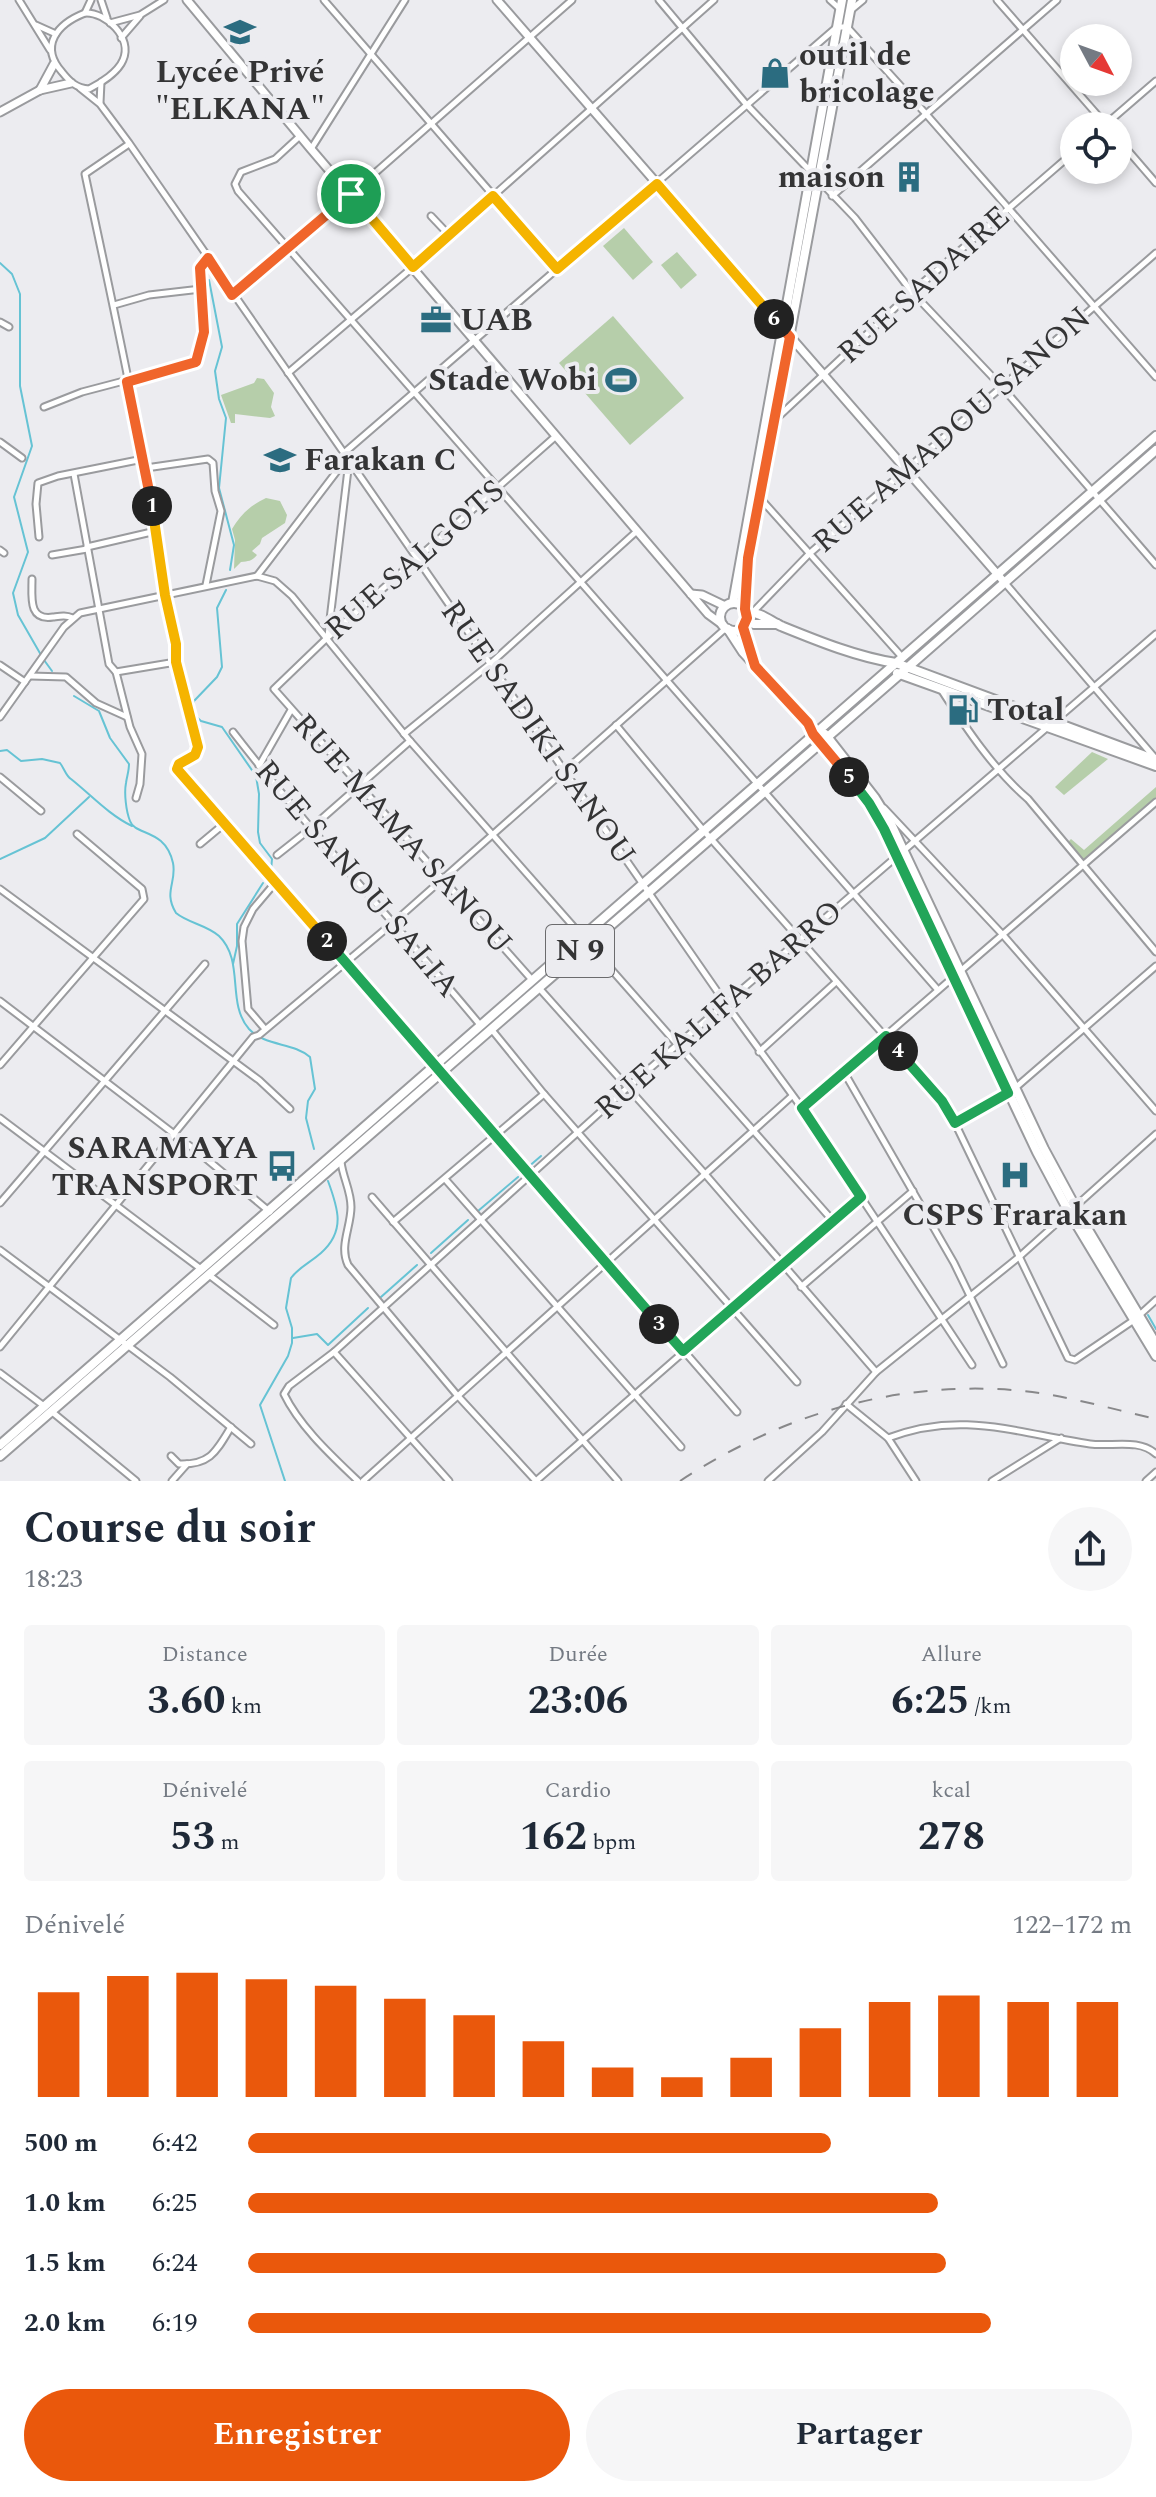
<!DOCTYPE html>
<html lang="fr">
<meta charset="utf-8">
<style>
body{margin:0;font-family:Spectral,serif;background:#f6f6f7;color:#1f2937;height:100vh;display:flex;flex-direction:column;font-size:30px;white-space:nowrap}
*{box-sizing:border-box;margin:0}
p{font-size:26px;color:#747a83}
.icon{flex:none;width:44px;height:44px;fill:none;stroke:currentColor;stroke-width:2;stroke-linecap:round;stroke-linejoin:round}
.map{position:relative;height:1481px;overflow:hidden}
.side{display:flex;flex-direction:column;background:#fff;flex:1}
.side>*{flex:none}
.needle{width:52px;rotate:131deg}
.controls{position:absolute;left:1060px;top:24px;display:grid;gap:16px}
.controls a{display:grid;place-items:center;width:72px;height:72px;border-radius:50%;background:#fff;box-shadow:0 4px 12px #0003;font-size:40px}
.pin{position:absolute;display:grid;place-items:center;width:68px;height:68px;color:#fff;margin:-34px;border:4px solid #fff;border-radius:50%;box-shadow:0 2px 8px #0007}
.km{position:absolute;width:40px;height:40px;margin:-20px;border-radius:50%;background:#222;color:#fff;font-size:22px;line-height:40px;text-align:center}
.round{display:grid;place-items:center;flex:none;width:84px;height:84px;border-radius:42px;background:#f6f6f7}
.summary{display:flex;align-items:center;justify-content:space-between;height:136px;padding:0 24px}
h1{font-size:44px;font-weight:700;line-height:60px}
.figures{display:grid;grid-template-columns:repeat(3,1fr);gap:12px;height:136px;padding:8px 24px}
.figures div{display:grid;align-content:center;border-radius:8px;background:#f6f6f7;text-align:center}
.figures b{font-size:40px;font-weight:700}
.figures small{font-size:22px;font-weight:400}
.figures p{font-size:22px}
.chart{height:224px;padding:16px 24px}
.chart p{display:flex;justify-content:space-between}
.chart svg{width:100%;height:144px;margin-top:8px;stroke:#ea580c;stroke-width:6}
.action{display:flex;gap:16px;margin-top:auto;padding:16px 24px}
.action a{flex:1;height:92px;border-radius:48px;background:#ea580c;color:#fff;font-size:32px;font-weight:700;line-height:92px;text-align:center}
.action a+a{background:#f6f6f7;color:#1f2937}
ul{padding:0 24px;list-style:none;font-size:26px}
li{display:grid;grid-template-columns:128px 96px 1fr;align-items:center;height:60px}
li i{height:20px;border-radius:10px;background:#ea580c}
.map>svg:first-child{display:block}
</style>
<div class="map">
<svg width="1156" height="1481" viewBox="0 0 1156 1481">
<rect width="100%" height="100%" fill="#ececf0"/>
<g fill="#b6ceaa">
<path d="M624 228 653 262 633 280 603 246Z"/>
<path d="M677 252 697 275 681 289 661 265Z"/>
<path d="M613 316 684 398 630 445 559 363Z"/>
<path d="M257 378 264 379 274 393 271 407 275 416 270 418 235 414V423H231L221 395 254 383Z"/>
<path d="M266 498 280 501 287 515 285 523 262 538 260 544 252 551 257 555C252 561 249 561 241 562L234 569 235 540 232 529C241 514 251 505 266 498Z"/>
<path d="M1092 752 1108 759 1064 795 1055 787Z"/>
<path d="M1156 787V801L1082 864 1066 844 1071 839 1084 850Z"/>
</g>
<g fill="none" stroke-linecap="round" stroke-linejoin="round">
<g stroke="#66c3d4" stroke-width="2">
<path d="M0 263 12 274 20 294V386L32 446 14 497 28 552 13 593 18 615 41 655"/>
<path d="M209 280 222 347 215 371 219 399 226 418 219 488 234 545 230 570"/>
<path d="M226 590 217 608 222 667 217 677 194 701 192 713 201 721 222 727 256 776 259 794 258 832 260 843 272 859 271 871"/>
<path d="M44 660 52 671"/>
<path d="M74 696 99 711 110 738 129 764C129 771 127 776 126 783 124 793 126 811 130 821 135 836 165 828 173 863 177 882 163 892 176 913 188 923 207 925 219 936 245 961 226 1003 249 1029 266 1047 293 1042 310 1057L315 1089 308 1101 306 1118 314 1149"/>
<path d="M0 751 7 750 21 761 42 759 60 763C64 768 66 776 71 779 90 794 109 815 132 826"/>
<path d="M0 859 45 838 89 797"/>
<path d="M233 964 237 946V924L263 883"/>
<path d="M527 1168 541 1156"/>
<path d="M478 1211 518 1177"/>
<path d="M431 1253 468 1220"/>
<path d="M381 1297 417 1265"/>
<path d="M1148 1315 1156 1329"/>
<path d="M293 1338 317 1334 328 1345 368 1308"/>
<path d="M285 1481 260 1405 288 1356 292 1343V1328L286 1308 291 1278C299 1267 311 1262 321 1253 346 1231 338 1208 328 1181"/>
</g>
<defs>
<g id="minor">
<path d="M19 0 50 50"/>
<path d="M101 0 107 18"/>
<path d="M324 0 557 269"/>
<path d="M659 0 746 104 855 218 912 292 1002 387 1156 565"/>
<path d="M830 0 841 10"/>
<path d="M997 0 1107 126"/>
<path d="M851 10 863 0"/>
<path d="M85 13C106 12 133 38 123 60 118 72 101 83 89 89 76 88 70 82 62 72 39 46 57 24 85 13Z"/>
<path d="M85 13 91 0"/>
<path d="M110 23 140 15 164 0"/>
<path d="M36 25 56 34"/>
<path d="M121 38 140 16"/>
<path d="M80 88 100 104 129 143 726 1004 802 1108 972 1365"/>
<path d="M100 103 101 82"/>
<path d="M1105 125 1156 81"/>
<path d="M300 136 275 159 241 172 235 184 238 191 938 990"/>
<path d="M1118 139 1156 183"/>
<path d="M129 144 85 174C106 273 128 372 146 472 163 564 170 658 198 747L195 755 179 764 177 769 395 1023 497 1136 737 1412"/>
<path d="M311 149 405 0"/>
<path d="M832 196 1057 0"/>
<path d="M431 216 449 235"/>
<path d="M232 295 351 194 572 0"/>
<path d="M114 305 149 295 201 289"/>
<path d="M0 322 9 327"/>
<path d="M288 373 413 267 714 0"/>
<path d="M44 407 82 392 196 362 204 332 200 268 208 258"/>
<path d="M776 419 912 292 1074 152"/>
<path d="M0 442 22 458"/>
<path d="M344 453 837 27H847L926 114 1156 377"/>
<path d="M146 468 208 459 213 463 215 491 221 511 206 585"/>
<path d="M74 474 109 664 116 672 176 662"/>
<path d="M760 498 902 657"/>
<path d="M39 537 36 504 38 483 58 476 143 459"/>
<path d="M87 547 156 531"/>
<path d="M0 550 4 553"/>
<path d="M52 555 87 549"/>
<path d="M257 576 347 458"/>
<path d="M32 579C32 597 28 621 53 617 61 616 65 615 73 618"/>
<path d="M1005 583 1155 758"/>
<path d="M754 611 809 554 1156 253"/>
<path d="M328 636 349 461"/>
<path d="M0 665 25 682"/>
<path d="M116 672 130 727 142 754 140 784 136 798"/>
<path d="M30 676 66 677 96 703 127 717"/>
<path d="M942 691C966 728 994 770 1028 799L1156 952"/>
<path d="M0 717 64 627 80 613 257 576 275 581 292 596 410 741 833 1221"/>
<path d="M616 725 704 831 942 1101 955 1123 1068 1358 1075 1360 1134 1320 1156 1300"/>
<path d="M233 732C311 833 399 927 481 1026"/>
<path d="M404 734 490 664 637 531"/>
<path d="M259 766 291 710"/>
<path d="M0 777 41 811"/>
<path d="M884 808 1003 935 1156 1111"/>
<path d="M200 844 224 824"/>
<path d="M277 855 310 829 410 741"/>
<path d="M0 889 259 1080 290 1109"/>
<path d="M533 981 274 689 328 637 556 436"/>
<path d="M539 988 705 1174 876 1372"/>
<path d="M0 1001 203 1156 270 1212"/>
<path d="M265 1029 248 1009 242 941 244 927 253 909 275 883"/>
<path d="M492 1030 544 1094 797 1382"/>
<path d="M759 1052 836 982"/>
<path d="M0 1065 144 899 142 889 77 834"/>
<path d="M844 1072 954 1263 1003 1364"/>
<path d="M802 1108 1156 802"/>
<path d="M0 1118 201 1269"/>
<path d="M955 1123 1014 1089 1156 966"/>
<path d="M341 1162C343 1178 351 1191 351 1207 351 1227 339 1246 348 1265L457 1395 536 1481"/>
<path d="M445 1179 681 1447"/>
<path d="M372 1197 618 1481"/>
<path d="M0 1203 205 964"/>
<path d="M393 1222 544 1094"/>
<path d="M0 1250 170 1377 251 1444"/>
<path d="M209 1275 274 1325"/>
<path d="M801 1287 913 1191"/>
<path d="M0 1347 253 1037 259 1035 394 922 726 628"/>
<path d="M334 1352 449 1481"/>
<path d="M0 1373 44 1406"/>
<path d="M846 1404 888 1438 916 1481"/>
<path d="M51 1411 136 1481"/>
<path d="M888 1438C961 1410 1016 1433 1090 1444 1111 1447 1139 1438 1156 1454"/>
<path d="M171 1456 179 1464C210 1465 216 1452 231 1427"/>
<path d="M172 1481 187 1464"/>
<path d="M358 1481C332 1456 300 1427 284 1394L289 1386 334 1352 627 1088 1156 634"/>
<path d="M363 1481 792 1096"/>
<path d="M536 1481 861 1197"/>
<path d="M768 1481 822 1432 876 1372 1019 1257 1156 1134"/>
<path d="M992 1481 1061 1438"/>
<path d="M1146 1481 1156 1472"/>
</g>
<g id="tertiary">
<path d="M187 0 311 149 708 614 723 625"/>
<path d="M497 0 1005 583"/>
<path d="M40 90 54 64"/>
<path d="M0 112 40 90 71 83"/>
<path d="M691 594 702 595 725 606"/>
</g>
<g id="secondary">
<path d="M733 603 842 0"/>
<circle cx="734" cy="617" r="14"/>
<path d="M745 609 748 558 852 0"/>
<path d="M747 612C760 612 770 621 781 626 818 641 857 657 896 663L1156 436"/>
<path d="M747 621 754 624H777"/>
<path d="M743 627 755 665"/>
<path d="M728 629 743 652 808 723 813 734"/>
<path d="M907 668 1156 450"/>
</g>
<g id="primary">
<path d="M897 673 1156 766"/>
<path d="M825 734 875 798 891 824 1044 1149 1084 1223 1156 1344"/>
<path d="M820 741 869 803 884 829 1037 1152 1069 1212 1156 1356"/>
<path d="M0 1445 896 663 1156 760"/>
<path d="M0 1456 907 668"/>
</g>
</defs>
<use href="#minor" stroke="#9a9b9e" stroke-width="9"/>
<use href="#tertiary" stroke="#9a9b9e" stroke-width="11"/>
<use href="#secondary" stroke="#9a9b9e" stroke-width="12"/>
<use href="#primary" stroke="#9a9b9e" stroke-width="12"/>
<use href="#minor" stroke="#fff" stroke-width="5"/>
<use href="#tertiary" stroke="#fff" stroke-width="7"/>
<use href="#secondary" stroke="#fff" stroke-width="8"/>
<use href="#primary" stroke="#fff" stroke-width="8"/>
<path stroke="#88888a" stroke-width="2" stroke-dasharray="14 14" stroke-linecap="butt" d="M680 1481C784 1413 900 1379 1024 1391 1068 1396 1112 1409 1156 1419"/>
</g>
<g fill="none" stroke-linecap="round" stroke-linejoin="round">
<defs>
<path id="split-1" d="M152 506 127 382 196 362 204 332 200 268 208 258 232 295 351 194"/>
<path id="split-2" d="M152 506 165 595 176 644V662L198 747 195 755 179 764 177 769 327 941"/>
<path id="split-3" d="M327 941 659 1324"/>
<path id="split-4" d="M659 1324 683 1351 861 1197 802 1108 886 1036 898 1051"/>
<path id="split-5" d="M849 777 869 803 884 829 1008 1093 955 1123 942 1101 898 1051"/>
<path id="split-6" d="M774 319 790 337 748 558 745 609 747 618 743 627 755 666 808 723 813 734 849 777"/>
<path id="split-7" d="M351 194 413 267 493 196 557 269 657 184 774 319"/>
</defs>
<use href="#split-1" stroke="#fff" stroke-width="16"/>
<use href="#split-2" stroke="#fff" stroke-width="16"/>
<use href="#split-3" stroke="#fff" stroke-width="16"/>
<use href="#split-4" stroke="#fff" stroke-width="16"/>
<use href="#split-5" stroke="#fff" stroke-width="16"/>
<use href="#split-6" stroke="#fff" stroke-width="16"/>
<use href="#split-7" stroke="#fff" stroke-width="16"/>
<use href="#split-1" stroke="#f0652b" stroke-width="10"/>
<use href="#split-2" stroke="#f5b400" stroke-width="10"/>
<use href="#split-3" stroke="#22a559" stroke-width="10"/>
<use href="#split-4" stroke="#22a559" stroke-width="10"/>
<use href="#split-5" stroke="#22a559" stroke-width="10"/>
<use href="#split-6" stroke="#f0652b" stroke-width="10"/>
<use href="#split-7" stroke="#f5b400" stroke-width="10"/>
</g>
<defs>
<symbol id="university-bare" viewBox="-9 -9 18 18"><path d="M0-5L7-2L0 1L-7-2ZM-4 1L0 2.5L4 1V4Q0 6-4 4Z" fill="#2b6c80" stroke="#ececf0" stroke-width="2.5" paint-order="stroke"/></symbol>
<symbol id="shop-bare" viewBox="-9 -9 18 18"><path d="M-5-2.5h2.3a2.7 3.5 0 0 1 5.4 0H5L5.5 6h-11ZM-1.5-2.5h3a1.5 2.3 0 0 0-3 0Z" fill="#2b6c80" stroke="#ececf0" stroke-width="2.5" paint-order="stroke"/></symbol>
<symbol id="building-bare" viewBox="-9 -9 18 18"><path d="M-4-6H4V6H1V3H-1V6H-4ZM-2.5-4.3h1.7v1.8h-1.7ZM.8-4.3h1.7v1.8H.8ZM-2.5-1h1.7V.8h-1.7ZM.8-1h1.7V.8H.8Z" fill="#2b6c80" stroke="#ececf0" stroke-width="2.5" paint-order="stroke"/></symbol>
<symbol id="office-bare" viewBox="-9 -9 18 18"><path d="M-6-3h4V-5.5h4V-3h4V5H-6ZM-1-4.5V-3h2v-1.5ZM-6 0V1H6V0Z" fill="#2b6c80" stroke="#ececf0" stroke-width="2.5" paint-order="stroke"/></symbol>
<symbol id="stadium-bare" viewBox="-9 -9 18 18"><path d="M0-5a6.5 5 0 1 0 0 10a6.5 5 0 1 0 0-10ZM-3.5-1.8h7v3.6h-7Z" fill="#2b6c80" stroke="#ececf0" stroke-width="2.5" paint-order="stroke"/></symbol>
<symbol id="school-bare" viewBox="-9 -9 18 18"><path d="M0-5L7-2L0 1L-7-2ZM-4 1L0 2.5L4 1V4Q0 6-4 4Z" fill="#2b6c80" stroke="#ececf0" stroke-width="2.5" paint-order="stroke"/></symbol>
<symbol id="fuel-bare" viewBox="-9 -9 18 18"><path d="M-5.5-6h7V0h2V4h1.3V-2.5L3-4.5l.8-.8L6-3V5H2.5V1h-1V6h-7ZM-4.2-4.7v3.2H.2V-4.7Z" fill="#2b6c80" stroke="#ececf0" stroke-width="2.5" paint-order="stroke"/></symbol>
<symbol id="bus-bare" viewBox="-9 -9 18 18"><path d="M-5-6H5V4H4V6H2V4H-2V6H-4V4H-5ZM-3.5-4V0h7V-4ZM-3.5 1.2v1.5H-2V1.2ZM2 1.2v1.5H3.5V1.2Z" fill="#2b6c80" stroke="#ececf0" stroke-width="2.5" paint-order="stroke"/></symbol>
<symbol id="hospital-bare" viewBox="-9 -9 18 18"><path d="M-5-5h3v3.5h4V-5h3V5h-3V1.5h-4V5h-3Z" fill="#2b6c80" stroke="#ececf0" stroke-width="2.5" paint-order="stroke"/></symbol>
</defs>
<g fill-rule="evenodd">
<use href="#university-bare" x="218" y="10" width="44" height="44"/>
<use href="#shop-bare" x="753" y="51" width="44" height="44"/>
<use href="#building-bare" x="887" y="155" width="44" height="44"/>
<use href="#office-bare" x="414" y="298" width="44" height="44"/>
<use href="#stadium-bare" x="599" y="358" width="44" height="44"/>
<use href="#school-bare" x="258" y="438" width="44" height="44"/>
<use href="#fuel-bare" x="941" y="688" width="44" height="44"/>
<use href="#bus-bare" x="260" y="1144" width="44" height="44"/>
<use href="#hospital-bare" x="993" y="1153" width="44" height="44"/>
</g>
<g text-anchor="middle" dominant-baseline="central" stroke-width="8" stroke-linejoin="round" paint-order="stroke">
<rect fill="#ececf0" stroke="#6b6b6d" stroke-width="2" x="546" y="925" width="68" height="52" rx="6"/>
<g font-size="30" font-weight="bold" fill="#343435">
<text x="580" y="951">N 9</text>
</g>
<g font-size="32" font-weight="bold" fill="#343435" stroke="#ececf0" text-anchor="start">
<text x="799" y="55">outil de<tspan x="799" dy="37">bricolage</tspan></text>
<text x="240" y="72" text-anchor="middle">Lycée Privé<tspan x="240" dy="37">"ELKANA"</tspan></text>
<text x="885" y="177" text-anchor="end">maison</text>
<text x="460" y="320">UAB</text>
<text x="597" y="380" text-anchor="end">Stade Wobi</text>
<text x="304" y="460">Farakan C</text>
<text x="987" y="710">Total</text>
<text x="258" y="1148" text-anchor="end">SARAMAYA<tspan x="258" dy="37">TRANSPORT</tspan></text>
<text x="1015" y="1215" text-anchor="middle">CSPS Frarakan</text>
</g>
<g font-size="32" fill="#343435" stroke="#ececf0">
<text transform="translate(924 285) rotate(-42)">RUE SADAIRE</text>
<text transform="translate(952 430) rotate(-41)">RUE AMADOU SÂNON</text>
<text transform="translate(415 560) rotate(-41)">RUE SALGOTS</text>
<text transform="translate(538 733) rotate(55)">RUE SADIKI SANOU</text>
<text transform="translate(402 834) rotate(48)">RUE MAMA SANOU</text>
<text transform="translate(357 879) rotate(50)">RUE SANOU SALIA</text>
<text transform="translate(719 1010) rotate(-41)">RUE KALIFA BARRO</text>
</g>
</g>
</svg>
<div class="controls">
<a><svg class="needle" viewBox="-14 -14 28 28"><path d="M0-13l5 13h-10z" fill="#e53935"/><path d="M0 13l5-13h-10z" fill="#747a83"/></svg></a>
<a><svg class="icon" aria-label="locate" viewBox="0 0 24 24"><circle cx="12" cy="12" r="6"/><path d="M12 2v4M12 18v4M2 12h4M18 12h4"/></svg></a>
</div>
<div class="pin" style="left:351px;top:194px;background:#1e9e55"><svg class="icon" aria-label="arrive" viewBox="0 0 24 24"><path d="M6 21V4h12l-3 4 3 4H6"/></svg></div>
<b class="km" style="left:152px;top:506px">1</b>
<b class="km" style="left:327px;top:941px">2</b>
<b class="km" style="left:659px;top:1324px">3</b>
<b class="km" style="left:898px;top:1051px">4</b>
<b class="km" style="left:849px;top:777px">5</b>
<b class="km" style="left:774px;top:319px">6</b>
</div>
<section class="side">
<div class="summary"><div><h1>Course du soir</h1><p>18:23</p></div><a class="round"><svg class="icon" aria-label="share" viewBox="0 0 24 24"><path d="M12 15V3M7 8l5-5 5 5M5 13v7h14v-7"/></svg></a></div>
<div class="figures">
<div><p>Distance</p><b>3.60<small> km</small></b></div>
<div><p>Durée</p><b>23:06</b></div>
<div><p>Allure</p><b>6:25<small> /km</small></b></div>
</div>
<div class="figures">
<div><p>Dénivelé</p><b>53<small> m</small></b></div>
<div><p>Cardio</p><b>162<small> bpm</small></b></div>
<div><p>kcal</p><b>278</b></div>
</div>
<div class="chart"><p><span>Dénivelé</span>122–172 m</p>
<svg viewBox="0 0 160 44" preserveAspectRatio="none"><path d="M5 44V12M15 44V7M25 44V6M35 44V8M45 44V10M55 44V14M65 44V19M75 44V27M85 44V35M95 44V38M105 44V32M115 44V23M125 44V15M135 44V13M145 44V15M155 44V15"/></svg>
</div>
<ul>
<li><b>500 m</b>6:42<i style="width:66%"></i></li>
<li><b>1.0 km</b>6:25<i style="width:78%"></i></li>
<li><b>1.5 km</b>6:24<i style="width:79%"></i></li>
<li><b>2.0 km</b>6:19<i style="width:84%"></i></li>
</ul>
<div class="action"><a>Enregistrer</a><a>Partager</a></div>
</section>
